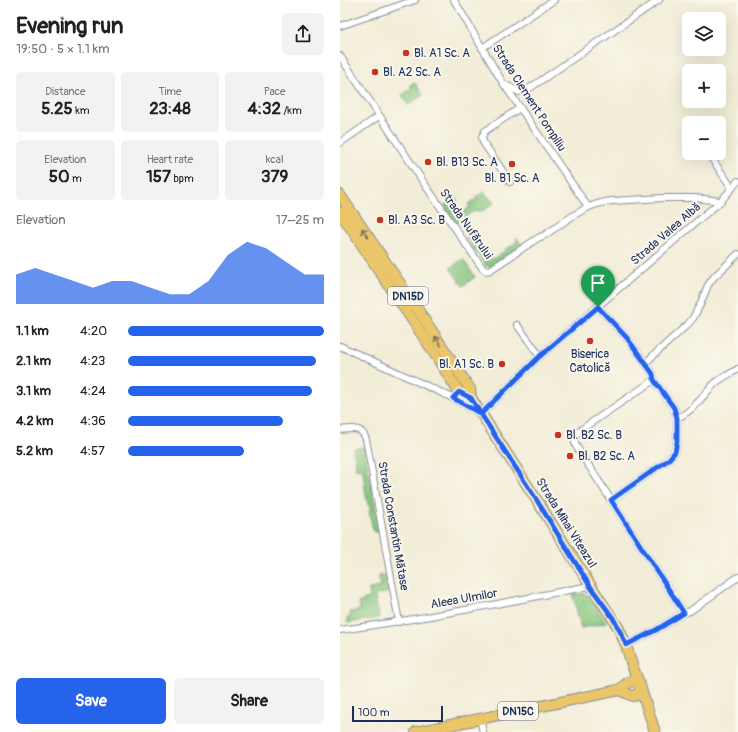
<!DOCTYPE html>
<meta charset="utf-8">
<style>
body{margin:0;font-family:Pangolin,sans-serif;background:#f2f2f2;color:#202124;height:100vh;display:flex;flex-direction:column;font-size:15px;white-space:nowrap}
*{box-sizing:border-box;margin:0}
p{font-size:13px;color:#757577}
.icon{flex:none;width:22px;height:22px;fill:none;stroke:currentColor;stroke-width:2;stroke-linecap:round;stroke-linejoin:round}
.map{position:relative;flex:1;overflow:hidden}
.panel{display:flex;flex-direction:column;background:#fff;width:340px}
.panel>*{flex:none}
.buttons{position:absolute;left:342px;top:12px;display:grid;gap:8px}
.buttons a{display:grid;place-items:center;width:44px;height:44px;border-radius:6px;background:#fff;box-shadow:0 4px 16px #0002;font-size:20px}
.scale{position:absolute;left:12px;bottom:10px;width:91px;box-sizing:border-box;padding-left:4px;border:2px solid #1b2f5e;border-top:0;font-size:11px;line-height:14px;white-space:nowrap;color:#1b2f5e;-webkit-text-stroke:3px #fbf7ec;paint-order:stroke}
.pin{position:absolute;display:grid;place-items:center;width:34px;height:34px;color:#fff;margin:-41px -17px;border-radius:50% 50% 50% 0;rotate:-45deg;box-shadow:0 0 4px #0007}
.pin .icon{rotate:45deg}
.round{display:grid;place-items:center;flex:none;width:42px;height:42px;border-radius:6px;background:#f2f2f2}
.summary{display:flex;align-items:center;justify-content:space-between;height:68px;padding:0 16px}
h1{font-size:22px;font-weight:800;line-height:30px}
.metrics{display:grid;grid-template-columns:repeat(3,1fr);gap:6px;height:68px;padding:4px 16px}
.metrics div{display:grid;align-content:center;border-radius:6px;background:#f2f2f2;text-align:center}
.metrics b{font-size:17px;font-weight:800}
.metrics small{font-size:11px;font-weight:400}
.metrics p{font-size:11px}
.chart{height:112px;padding:8px 16px}
.chart p{display:flex;justify-content:space-between}
.chart svg{width:100%;height:72px;margin-top:4px;fill:#2563eb;opacity:.7}
.cta{display:flex;gap:8px;margin-top:auto;padding:8px 16px}
.cta a{flex:1;height:46px;border-radius:6px;background:#2563eb;color:#fff;font-size:16px;font-weight:800;line-height:46px;text-align:center}
.cta a+a{background:#f2f2f2;color:#202124}
ul{padding:0 16px;list-style:none;font-size:13px}
li{display:grid;grid-template-columns:64px 48px 1fr;align-items:center;height:30px}
li i{height:10px;border-radius:5px;background:#2563eb}
main{display:flex;flex:1;min-height:0}
.map>svg:first-child{display:block}
</style>
<main>
<section class="panel">
<div class="summary"><div><h1>Evening run</h1><p>19:50 · 5 × 1.1 km</p></div><a class="round"><svg class="icon" aria-label="share" viewBox="0 0 24 24"><path d="M12 15V3M7 8l5-5 5 5M5 13v7h14v-7"/></svg></a></div>
<div class="metrics">
<div><p>Distance</p><b>5.25<small> km</small></b></div>
<div><p>Time</p><b>23:48</b></div>
<div><p>Pace</p><b>4:32<small> /km</small></b></div>
</div>
<div class="metrics">
<div><p>Elevation</p><b>50<small> m</small></b></div>
<div><p>Heart rate</p><b>157<small> bpm</small></b></div>
<div><p>kcal</p><b>379</b></div>
</div>
<div class="chart"><p><span>Elevation</span>17–25 m</p>
<svg viewBox="0 0 160 44" preserveAspectRatio="none"><path d="M0 44V26L10 22L20 26L30 30L40 34L50 30L60 30L70 34L80 38L90 38L100 30L110 14L120 6L130 10L140 18L150 26L160 26V44z"/></svg>
</div>
<ul>
<li><b>1.1 km</b>4:20<i style="width:100%"></i></li>
<li><b>2.1 km</b>4:23<i style="width:96%"></i></li>
<li><b>3.1 km</b>4:24<i style="width:94%"></i></li>
<li><b>4.2 km</b>4:36<i style="width:79%"></i></li>
<li><b>5.2 km</b>4:57<i style="width:59%"></i></li>
</ul>
<div class="cta"><a>Save</a><a>Share</a></div>
</section>
<div class="map">
<svg width="398" height="732" viewBox="0 0 398 732">
<rect width="100%" height="100%" fill="#fbf7ec"/>
<filter id="ink" filterUnits="userSpaceOnUse"><feTurbulence type="fractalNoise" baseFrequency=".025" numOctaves="2"/><feDisplacementMap in="SourceGraphic" scale="8" xChannelSelector="R" yChannelSelector="G"/><feConvolveMatrix kernelMatrix="1 2 1 2 8 2 1 2 1" color-interpolation-filters="sRGB"/></filter>
<filter id="wash" filterUnits="userSpaceOnUse"><feTurbulence type="fractalNoise" baseFrequency=".012" numOctaves="4" result="noise"/><feDisplacementMap in="SourceGraphic" scale="16" xChannelSelector="R" yChannelSelector="G"/><feGaussianBlur stdDeviation="0.9" result="paint"/><feColorMatrix in="noise" values="0 0 0 0 0 0 0 0 0 0 0 0 0 0 0 0 0 1.4 0 .05"/><feComposite in="paint" operator="in"/></filter>
<g filter="url(#wash)">
<rect width="100%" height="100%" fill="#f2edd7"/>
<g fill="#87c67d" stroke="#517a6e">
<path d="M74 82 83 95 68 105 62 95 72 88 70 85Z"/>
<path d="M144 192 154 203 144 210 132 212 116 224 104 206 115 198 118 201 110 206 117 214 127 210V209L130 207 128 204 134 200 135 201 137 200 136 197Z"/>
<path d="M132 234V235L130 237 132 239 131 240 140 249H141L146 257 145 258 148 262 152 258 153 259 165 251 164 250 175 244 174 243 177 241 176 238H177L182 245 150 267 146 266 126 238Z"/>
<path d="M123 259 135 277 123 286 110 268Z"/>
<path d="M24 447 40 531 35 532 34 530H33L29 510 31 509 30 505H28L24 484H26L25 480H24L22 468 16 469 15 459H16L15 456 14 455 13 449Z"/>
<path d="M47 575 50 592 35 595 39 618 8 623 7 618 11 616 10 612 20 610 19 602 24 601V599L30 598 29 589 40 587 39 576Z"/>
<path d="M242 593 249 596 266 623 241 628 233 595Z"/>
</g>
</g>
<g filter="url(#ink)">
<g fill="none" stroke-linecap="round" stroke-linejoin="round">
<defs>
<g id="minor">
<path d="M114 0 163 83 248 207"/>
<path d="M0 26 75 0"/>
<path d="M142 48 214 0"/>
<path d="M0 56 86 186 143 269 147 271 150 270 198 238 205 235C226 221 246 203 272 201L323 198H355L381 201"/>
<path d="M166 85 179 92 190 88 319 0"/>
<path d="M0 143 39 116"/>
<path d="M368 153 392 188"/>
<path d="M170 182 143 142 142 137 145 131 180 108"/>
<path d="M258 307 287 338 313 374 314 380 334 408 337 418V442L335 452 328 460 271 500"/>
<path d="M177 325 200 356"/>
<path d="M0 346 113 398 141 414 200 356 362 217 381 201 398 181"/>
<path d="M305 363 347 325 353 318 360 305 368 285 374 277 398 254"/>
<path d="M314 380 239 431C234 436 234 439 236 446L344 613"/>
<path d="M337 418C352 412 363 396 374 384 381 378 390 374 398 369"/>
<path d="M0 430C12 429 21 426 26 439L59 622"/>
<path d="M0 630C82 619 163 603 244 587L251 586"/>
<path d="M286 645 316 630 344 613 350 611 398 577"/>
<path d="M140 719 143 732"/>
</g>
<g id="primary">
<path d="M0 195 88 325 130 389 131 398 196 499 251 586 278 627 286 645 292 665 300 686 315 732"/>
<path d="M0 212 89 345 119 392 131 398"/>
<path d="M279 690 293 696C297 696 300 693 300 688"/>
<path d="M76 732 279 690C286 685 292 675 300 686"/>
</g>
</defs>
<use href="#minor" stroke="#868e9a" stroke-width="8"/>
<use href="#primary" stroke="#868e9a" stroke-width="12"/>
<use href="#minor" stroke="#fff" stroke-width="6"/>
<use href="#primary" stroke="#ebc669" stroke-width="10"/>
</g>
<defs><path id="oneway-shaft" d="M-6 0H5M1.5-3L5.5 0L1.5 3" fill="none" stroke-width="1.6" stroke-linecap="round" stroke-linejoin="round"/></defs>
<g stroke="#797363">
<use href="#oneway-shaft" transform="translate(25 233) rotate(-124)"/>
<use href="#oneway-shaft" transform="translate(98 341) rotate(-123)"/>
</g>
</g>
<g fill="none" stroke-linecap="round" stroke-linejoin="round" filter="url(#ink)">
<defs>
<path id="route" d="M258 307 200 356 141 414 131 398 119 392 113 398 141 414 196 499 250 586 273 618 282 635 286 645 316 630 344 613 271 500 328 460 335 452 337 442V418L334 408 314 380 313 374 287 338 258 307"/>
</defs>
<use href="#route" stroke="#fff" stroke-width="8"/>
<use href="#route" stroke="#2563eb" stroke-width="5"/>
</g>
<g fill="#c8321e" stroke="#fbf7ec" stroke-width="1.5">
<circle cx="66" cy="53" r="4"/>
<circle cx="35" cy="72" r="4"/>
<circle cx="88" cy="162" r="4"/>
<circle cx="172" cy="164" r="4"/>
<circle cx="40" cy="220" r="4"/>
<circle cx="250" cy="341" r="4"/>
<circle cx="162" cy="364" r="4"/>
<circle cx="218" cy="435" r="4"/>
<circle cx="230" cy="456" r="4"/>
</g>
<g text-anchor="middle" dominant-baseline="central" stroke-width="4" stroke-linejoin="round" paint-order="stroke">
<g fill="#fbf7ec" stroke="#5e6b89" stroke-width="1">
<rect x="48" y="287" width="40" height="18" rx="3"/>
<rect x="158" y="702" width="40" height="18" rx="3"/>
</g>
<g font-size="11" font-weight="bold" fill="#1b2f5e">
<text x="68" y="296">DN15D</text>
<text x="178" y="711">DN15C</text>
</g>
<g font-size="12" fill="#1b2f5e" stroke="#fbf7ec" text-anchor="start">
<text x="74" y="53">Bl. A1 Sc. A</text>
<text x="43" y="72">Bl. A2 Sc. A</text>
<text x="96" y="162">Bl. B13 Sc. A</text>
<text x="172" y="178" text-anchor="middle">Bl. B1 Sc. A</text>
<text x="48" y="220">Bl. A3 Sc. B</text>
<text x="250" y="354" text-anchor="middle">Biserica<tspan x="250" dy="14">Catolică</tspan></text>
<text x="154" y="364" text-anchor="end">Bl. A1 Sc. B</text>
<text x="226" y="435">Bl. B2 Sc. B</text>
<text x="238" y="456">Bl. B2 Sc. A</text>
</g>
<g font-size="12" fill="#1b2f5e" stroke="#fbf7ec">
<text transform="translate(189 98) rotate(57)">Strada Clement Pompiliu</text>
<text transform="translate(126 224) rotate(55)">Strada Nufărului</text>
<text transform="translate(326 234) rotate(-41)">Strada Valea Albă</text>
<text transform="translate(226 523) rotate(58)">Strada Mihai Viteazul</text>
<text transform="translate(53 526) rotate(80)">Strada Constantin Mătase</text>
<text transform="translate(124 599) rotate(-10)">Aleea Ulmilor</text>
</g>
</g>
</svg>
<div class="buttons">
<a><svg class="icon" aria-label="layers" viewBox="0 0 24 24"><path d="M12 4l9 5-9 5-9-5zM3 14l9 5 9-5"/></svg></a>
<a>+</a>
<a>−</a>
</div>
<div class="scale">100 m</div>
<div class="pin" style="left:258px;top:307px;background:#1e9e55"><svg class="icon" aria-label="arrive" viewBox="0 0 24 24"><path d="M6 21V4h12l-3 4 3 4H6"/></svg></div>
</div>
</main>
